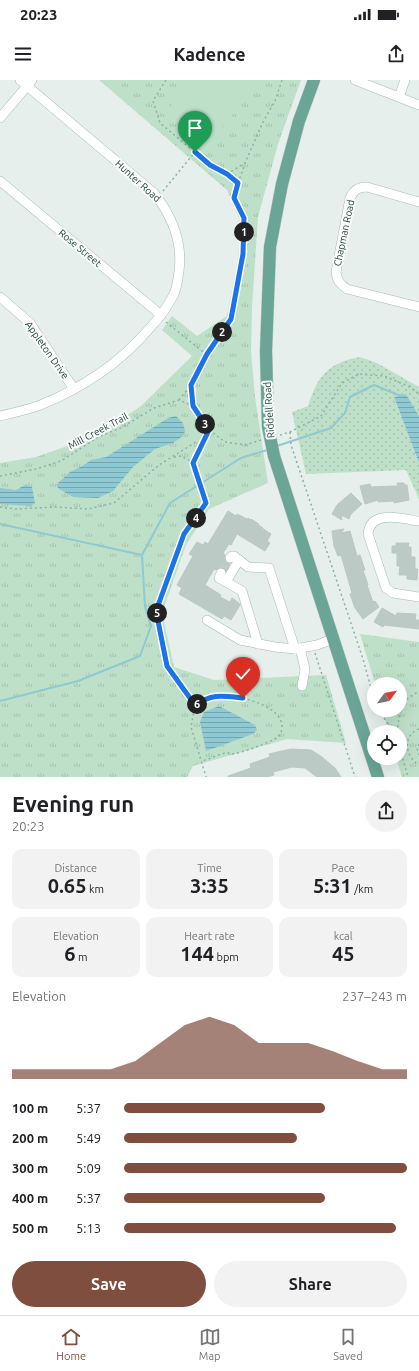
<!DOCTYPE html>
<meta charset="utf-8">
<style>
body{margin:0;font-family:Ubuntu,sans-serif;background:#f2f2f2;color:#202124;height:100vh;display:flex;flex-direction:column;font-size:15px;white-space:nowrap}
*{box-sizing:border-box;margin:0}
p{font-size:13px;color:#757577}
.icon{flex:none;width:22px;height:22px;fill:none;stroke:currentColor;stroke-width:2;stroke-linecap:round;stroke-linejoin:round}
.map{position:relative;height:697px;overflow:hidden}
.drawer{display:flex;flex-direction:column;background:#fff;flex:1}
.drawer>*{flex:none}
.needle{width:26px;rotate:58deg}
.controls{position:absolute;left:367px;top:597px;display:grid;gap:8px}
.controls a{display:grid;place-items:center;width:40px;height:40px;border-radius:50%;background:#fff;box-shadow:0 4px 16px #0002;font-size:20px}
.pin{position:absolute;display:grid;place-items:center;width:34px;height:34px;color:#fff;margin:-41px -17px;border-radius:50% 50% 50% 0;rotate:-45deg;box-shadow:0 0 4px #0007}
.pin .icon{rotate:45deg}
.km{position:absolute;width:20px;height:20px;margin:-10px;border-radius:50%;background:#222;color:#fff;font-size:11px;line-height:20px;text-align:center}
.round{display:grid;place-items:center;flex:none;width:42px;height:42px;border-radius:21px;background:#f2f2f2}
.overview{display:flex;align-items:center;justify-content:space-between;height:68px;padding:0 12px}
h1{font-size:22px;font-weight:600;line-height:30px}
.figures{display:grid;grid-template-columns:repeat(3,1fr);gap:6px;height:68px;padding:4px 12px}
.figures div{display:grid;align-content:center;border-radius:10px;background:#f2f2f2;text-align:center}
.figures b{font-size:20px;font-weight:600}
.figures small{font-size:11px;font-weight:400}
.figures p{font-size:11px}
.chart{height:112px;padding:8px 12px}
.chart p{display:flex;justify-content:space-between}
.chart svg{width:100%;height:72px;margin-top:4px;fill:#7f4e3f;opacity:.7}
.primary-button{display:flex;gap:8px;margin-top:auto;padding:8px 12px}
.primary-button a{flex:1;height:46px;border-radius:24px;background:#7f4e3f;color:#fff;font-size:16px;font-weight:600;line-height:46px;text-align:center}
.primary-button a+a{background:#f2f2f2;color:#202124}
ul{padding:0 12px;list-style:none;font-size:13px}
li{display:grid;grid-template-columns:64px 48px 1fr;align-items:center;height:30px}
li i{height:10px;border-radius:5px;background:#7f4e3f}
.status{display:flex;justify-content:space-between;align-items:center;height:28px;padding:0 20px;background:#fff;direction:ltr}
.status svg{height:11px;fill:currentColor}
header{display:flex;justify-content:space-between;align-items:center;height:52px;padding:0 12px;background:#fff;font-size:18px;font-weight:600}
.tabs{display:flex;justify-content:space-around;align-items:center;height:56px;border-top:1px solid #e0e0e0;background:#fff;font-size:11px;color:#757577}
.tabs a{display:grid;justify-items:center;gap:2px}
.tabs .on{color:#7f4e3f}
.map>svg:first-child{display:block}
</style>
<div class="status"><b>20:23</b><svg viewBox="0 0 49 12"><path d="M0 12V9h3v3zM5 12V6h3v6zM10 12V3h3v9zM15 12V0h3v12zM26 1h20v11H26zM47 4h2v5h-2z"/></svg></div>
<header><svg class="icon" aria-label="menu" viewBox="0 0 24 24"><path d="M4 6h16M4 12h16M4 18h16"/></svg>Kadence<svg class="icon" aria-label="share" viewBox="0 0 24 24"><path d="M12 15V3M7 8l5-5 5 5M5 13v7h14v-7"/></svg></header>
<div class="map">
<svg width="419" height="697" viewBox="0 0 419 697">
<defs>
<pattern id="grass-dots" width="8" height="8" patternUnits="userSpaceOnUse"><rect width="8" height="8" fill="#bfe0c8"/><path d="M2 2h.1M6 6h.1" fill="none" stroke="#a4c1ad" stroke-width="1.8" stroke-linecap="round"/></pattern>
<pattern id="park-tufts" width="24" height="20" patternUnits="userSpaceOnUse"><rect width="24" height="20" fill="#bfe0c8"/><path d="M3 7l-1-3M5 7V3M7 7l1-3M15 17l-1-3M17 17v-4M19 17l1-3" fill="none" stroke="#a4c1ad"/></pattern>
<pattern id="water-rules" width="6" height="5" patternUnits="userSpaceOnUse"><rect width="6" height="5" fill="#8ec9d4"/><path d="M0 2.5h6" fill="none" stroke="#74a5ad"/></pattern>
</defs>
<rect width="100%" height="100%" fill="#e6efeb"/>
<path fill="url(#grass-dots)" d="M360 277 377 283 419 307V336L406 314 394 317 419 383V419L406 390 306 394 292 332 308 326C318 295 328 283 360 277Z"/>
<g fill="url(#park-tufts)">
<path d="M99 0H301L278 64 258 137 252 228 251 272 255 317 268 403 209 429 186 465 162 533 174 587 214 600 326 595 346 663 287 659 193 686 187 697H0V383L36 377 96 356 141 326 192 276 162 250 172 236 197 256 227 236 238 180 241 143 227 110Z"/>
<path d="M360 554 419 562V697H402L396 678H400V652H389L382 630H400V604H375Z"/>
</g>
<path fill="#bfe0c8" d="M192 0H260L206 68 164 34Z"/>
<g fill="url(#water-rules)">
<path d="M406 314 419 336V383L394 317Z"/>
<path d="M176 336 183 343 185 351 183 356 173 363 155 369 133 387 113 411 98 418 73 417 59 409 56 405 70 392 82 386 91 380 106 377 168 338Z"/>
<path d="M25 405 32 407 35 423 30 426 0 424V408L16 410Z"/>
<path d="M219 626 255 645 257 650 253 654 206 671 200 642 204 632Z"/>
</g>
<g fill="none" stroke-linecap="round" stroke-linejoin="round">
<g stroke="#8ec9d4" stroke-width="2">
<path d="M277 366 331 348 345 333 350 317 374 305 401 316"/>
<path d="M0 444 142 475"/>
<path d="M0 621 78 601 140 576 151 546 145 527 142 475 170 423 241 378 267 370"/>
</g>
</g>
<g fill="#bbcac4" stroke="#b8c9c2">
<path d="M397 403H404V405H407L409 420 394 423V421L378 422V420L365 424 360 406 370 404 371 407 393 406H398Z"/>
<path d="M351 413 362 424 351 434 349 439 341 435 342 440 332 434 337 425Z"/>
<path d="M228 431 236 436 237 434 247 439 248 438 251 440V439L259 444 258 445 262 447V448L271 454 267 461 270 463 265 471 237 454 231 465 229 464 223 473 225 475 224 479 226 482 230 484 226 490 221 487 216 490 214 489 205 505 221 515 220 517 230 522 232 518 239 523 240 525 231 540 224 536 222 539 179 514 182 508 177 505 193 476 189 474 197 462 203 465 205 462 208 464Z"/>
<path d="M344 449 341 453 350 451 357 476 360 475 365 490H363L368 505H367L373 522 375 521 379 527 363 539 355 528 350 514 352 513 341 475 338 476 334 466 332 451Z"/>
<path d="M396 463H409L408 467H411V477H415V489H418L417 500 407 499V495H399L400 486H397V473H392V466H396Z"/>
<path d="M382 528 396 536 397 533 416 534 415 540H419V549L384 545 383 547 374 542Z"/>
<path d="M291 669 311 670 322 677 335 688 341 697H317L305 688 292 687 273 692 274 695 267 697H228V696L251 688 250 684 270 677 269 674Z"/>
</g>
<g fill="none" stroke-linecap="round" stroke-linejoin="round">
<path stroke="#bfccc8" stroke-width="9" stroke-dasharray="9 4.5" stroke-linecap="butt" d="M221 493 230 478"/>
<defs>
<g id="minor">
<path d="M355 0 419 25"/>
<path d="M399 17 405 0"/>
<path d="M0 38 32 0"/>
<path d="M0 101 161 235"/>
<path d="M419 122 367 107C358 107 354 110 350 118L336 192C337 201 340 204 347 209L419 227"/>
<path d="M0 217 30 243 74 309"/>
<path d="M0 336C13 333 26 330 38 326 81 309 119 284 149 249 159 238 168 227 174 214 177 207 178 199 179 191 183 161 172 136 154 113L20 0"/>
<path d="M417 441C401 438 370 430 368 454L386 508 393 513 419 517"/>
<path d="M230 478 232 476H234L248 487 269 488 295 569"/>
<path d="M221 493 219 498 242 511 258 564"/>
<path d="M226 502 239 480"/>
<path d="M207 540 240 560 275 567 295 569 317 565 333 559"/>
<path d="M300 568 305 589 302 606"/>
</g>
<g id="major">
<path d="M268 347 266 271 270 167 282 104 299 41 314 0"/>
<path d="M274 376 378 697"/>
</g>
</defs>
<use href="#minor" stroke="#a8b8b2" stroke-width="10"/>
<use href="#major" stroke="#c2cac8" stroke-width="13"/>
<g stroke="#86b3a5" stroke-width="1.5" stroke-dasharray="2 3" stroke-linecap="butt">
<path d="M166 0 153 21 160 43 210 85 227 94 238 103 234 118 244 138 243 174 231 239 207 275 191 305 193 326 209 350 193 383 206 423 184 454 156 531 167 586 195 625 191 647 206 697"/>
<path d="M227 94 245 83 263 42 275 21 282 0"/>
<path d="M238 103 245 84"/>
<path d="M163 111 195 72"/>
<path d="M166 242 207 275"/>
<path d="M179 320 191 305"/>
<path d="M209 350 225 362 245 365 261 360"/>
<path d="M290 352 291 365 363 579 374 619"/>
<path d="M280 355 290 352 321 336 342 303 359 294 384 296 410 307 419 314"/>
<path d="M174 377 180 376 193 382"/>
<path d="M0 396 36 389 61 381 100 356 121 348 154 328 179 320 193 326"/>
<path d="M0 427 15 429 55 427 88 429 114 423 159 385 196 362H203"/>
<path d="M315 573 355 697"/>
<path d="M195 625C202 620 208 617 217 616 234 614 281 624 282 646 282 650 281 654 278 657 271 662 239 674 232 674 226 674 231 672 226 673 218 674 210 679 202 681"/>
<path d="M378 630 391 648 397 651"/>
<path d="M419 649C402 655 405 677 419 685"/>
<path d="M397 652 399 638 404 621 419 611"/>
<path d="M419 664 417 668 419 675"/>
<path d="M400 669 408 697"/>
</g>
<use href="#minor" stroke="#fff" stroke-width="9"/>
<use href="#major" stroke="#6aa596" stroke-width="12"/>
<defs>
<path id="major-bridge" d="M268 347 274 376"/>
</defs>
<use href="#major-bridge" stroke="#c2cac8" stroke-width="13" stroke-linecap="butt"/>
<use href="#major-bridge" stroke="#6aa596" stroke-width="12"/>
</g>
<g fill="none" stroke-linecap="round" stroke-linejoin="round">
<defs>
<path id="route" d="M195 72 210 85 227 94 238 103 234 118 244 138 243 174 231 239 207 274 191 305 193 326 209 350 193 383 206 423 184 454 156 531 167 586 195 625C213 613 223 616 243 618"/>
</defs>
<use href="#route" stroke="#fff" stroke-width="8"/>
<use href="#route" stroke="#1a73e8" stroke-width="5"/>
</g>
<g text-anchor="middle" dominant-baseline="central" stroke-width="4" stroke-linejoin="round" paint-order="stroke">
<g font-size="10" fill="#24423a" stroke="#f7fbf9">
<text transform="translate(138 101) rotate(42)">Hunter Road</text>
<text transform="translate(344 153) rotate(-78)">Chapman Road</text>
<text transform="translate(80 168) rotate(40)">Rose Street</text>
<text transform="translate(47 270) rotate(55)">Appleton Drive</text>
<text transform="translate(269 330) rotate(-94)">Riddell Road</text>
<text transform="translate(98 351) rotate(-28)">Mill Creek Trail</text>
</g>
</g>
</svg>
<div class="controls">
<a><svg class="needle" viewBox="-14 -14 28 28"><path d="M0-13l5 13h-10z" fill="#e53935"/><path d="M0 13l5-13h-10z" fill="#757577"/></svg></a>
<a><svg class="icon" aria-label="locate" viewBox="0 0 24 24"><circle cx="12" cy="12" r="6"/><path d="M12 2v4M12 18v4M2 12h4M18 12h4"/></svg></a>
</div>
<div class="pin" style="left:195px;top:72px;background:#1e9e55"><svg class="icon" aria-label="arrive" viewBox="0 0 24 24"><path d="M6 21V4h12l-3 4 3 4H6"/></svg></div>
<div class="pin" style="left:243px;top:618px;background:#d93025"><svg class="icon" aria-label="check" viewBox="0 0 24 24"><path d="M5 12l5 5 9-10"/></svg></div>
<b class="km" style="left:244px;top:152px">1</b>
<b class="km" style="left:222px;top:252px">2</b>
<b class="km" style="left:205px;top:344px">3</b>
<b class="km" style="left:196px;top:438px">4</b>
<b class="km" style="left:157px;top:533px">5</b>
<b class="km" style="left:197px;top:624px">6</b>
</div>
<section class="drawer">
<div class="overview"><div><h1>Evening run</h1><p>20:23</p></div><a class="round"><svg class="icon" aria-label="share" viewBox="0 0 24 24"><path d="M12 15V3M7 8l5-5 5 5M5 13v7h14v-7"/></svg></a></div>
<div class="figures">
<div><p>Distance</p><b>0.65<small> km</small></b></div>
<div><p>Time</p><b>3:35</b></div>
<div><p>Pace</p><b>5:31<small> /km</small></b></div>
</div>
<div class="figures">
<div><p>Elevation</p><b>6<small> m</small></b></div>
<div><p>Heart rate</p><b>144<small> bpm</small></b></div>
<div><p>kcal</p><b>45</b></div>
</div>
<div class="chart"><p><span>Elevation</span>237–243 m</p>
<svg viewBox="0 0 160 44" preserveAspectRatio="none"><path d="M0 44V38L10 38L20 38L30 38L40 38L50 33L60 22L70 11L80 6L90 11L100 22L110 22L120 22L130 27L140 33L150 38L160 38V44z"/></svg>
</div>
<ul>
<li><b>100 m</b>5:37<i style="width:71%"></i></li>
<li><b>200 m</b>5:49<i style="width:61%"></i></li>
<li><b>300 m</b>5:09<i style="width:100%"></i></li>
<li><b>400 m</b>5:37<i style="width:71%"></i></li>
<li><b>500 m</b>5:13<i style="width:96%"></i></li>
</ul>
<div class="primary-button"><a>Save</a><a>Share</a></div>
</section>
<nav class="tabs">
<a class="on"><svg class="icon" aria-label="home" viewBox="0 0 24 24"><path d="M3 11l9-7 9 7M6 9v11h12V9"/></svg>Home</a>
<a><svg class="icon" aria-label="map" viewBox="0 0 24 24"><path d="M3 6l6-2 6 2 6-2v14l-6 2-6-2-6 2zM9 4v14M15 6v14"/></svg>Map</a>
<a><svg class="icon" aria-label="saved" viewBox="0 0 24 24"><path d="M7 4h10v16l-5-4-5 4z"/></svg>Saved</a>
</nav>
